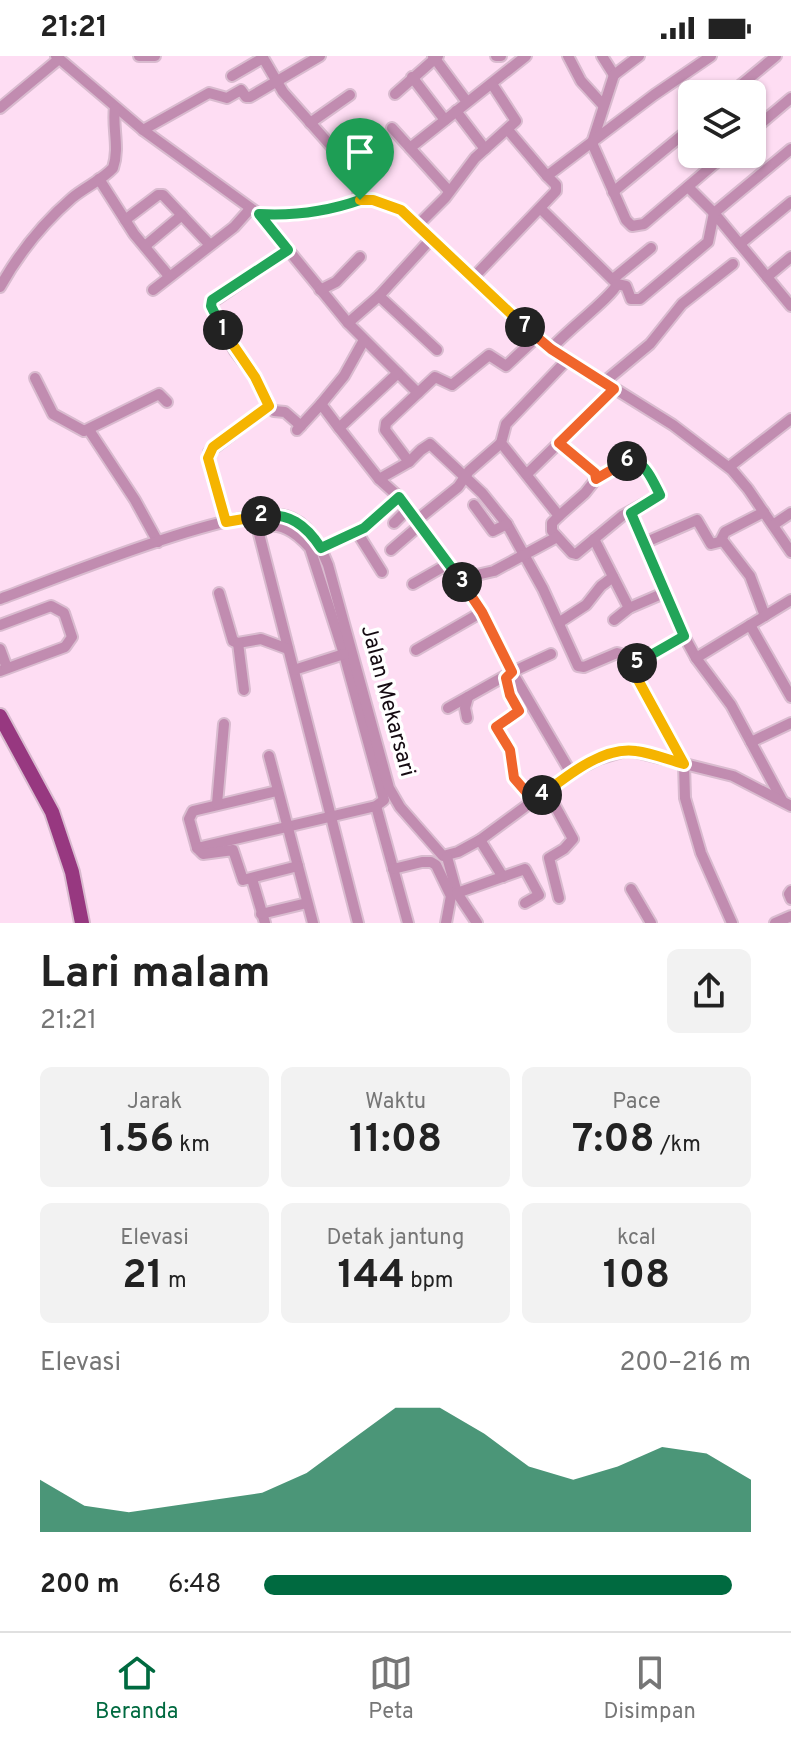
<!DOCTYPE html>
<html lang="id">
<meta charset="utf-8">
<style>
body{margin:0;font-family:Overpass,sans-serif;background:#f2f2f2;color:#222;height:100vh;display:flex;flex-direction:column;font-size:30px;white-space:nowrap}
*{box-sizing:border-box;margin:0}
p{font-size:26px;color:#767676}
.icon{flex:none;width:44px;height:44px;fill:none;stroke:currentColor;stroke-width:2;stroke-linecap:round;stroke-linejoin:round}
.map{position:relative;height:867px;overflow:hidden}
.drawer{display:flex;flex-direction:column;background:#fff;flex:1}
.drawer>*{flex:none}
.buttons{position:absolute;left:678px;top:24px;display:grid;gap:16px}
.buttons a{display:grid;place-items:center;width:88px;height:88px;border-radius:12px;background:#fff;box-shadow:0 2px 6px #0004;font-size:40px}
.pin{position:absolute;display:grid;place-items:center;width:68px;height:68px;color:#fff;margin:-82px -34px;border-radius:50% 50% 50% 0;rotate:-45deg;box-shadow:0 0 8px #0007}
.pin .icon{rotate:45deg}
.km{position:absolute;width:40px;height:40px;margin:-20px;border-radius:50%;background:#222;color:#fff;font-size:22px;line-height:40px;text-align:center}
.round{display:grid;place-items:center;flex:none;width:84px;height:84px;border-radius:12px;background:#f2f2f2}
.headline{display:flex;align-items:center;justify-content:space-between;height:136px;padding:0 40px}
h1{font-size:44px;font-weight:700;line-height:60px}
.stats{display:grid;grid-template-columns:repeat(3,1fr);gap:12px;height:136px;padding:8px 40px}
.stats div{display:grid;align-content:center;border-radius:12px;background:#f2f2f2;text-align:center}
.stats b{font-size:40px;font-weight:700}
.stats small{font-size:22px;font-weight:400}
.stats p{font-size:22px}
.chart{height:224px;padding:16px 40px}
.chart p{display:flex;justify-content:space-between}
.chart svg{width:100%;height:144px;margin-top:8px;fill:#006a40;opacity:.7}
ul{padding:0 40px;list-style:none;font-size:26px}
li{display:grid;grid-template-columns:128px 96px 1fr;align-items:center;height:60px}
li i{height:20px;border-radius:10px;background:#006a40}
.status{display:flex;justify-content:space-between;align-items:center;height:56px;padding:0 40px;background:#fff;direction:ltr}
.status svg{height:22px;fill:currentColor}
.tabs{display:flex;justify-content:space-around;align-items:center;height:112px;border-top:2px solid #e0e0e0;background:#fff;font-size:22px;color:#767676}
.tabs a{display:grid;justify-items:center;gap:4px}
.tabs .current{color:#006a40}
.map>svg:first-child{display:block}
</style>
<div class="status"><b>21:21</b><svg viewBox="0 0 49 12"><path d="M0 12V9h3v3zM5 12V6h3v6zM10 12V3h3v9zM15 12V0h3v12zM26 1h20v11H26zM47 4h2v5h-2z"/></svg></div>
<div class="map">
<svg width="791" height="867" viewBox="0 0 791 867">
<rect width="100%" height="100%" fill="#feddf3"/>
<g fill="none" stroke-linecap="round" stroke-linejoin="round">
<defs>
<g id="minor">
<path d="M56 0 143 74 259 158 288 159 317 156 360 144H373L401 154 508 256 551 293 673 369 732 414 748 433 791 496"/>
<path d="M139 0H155"/>
<path d="M262 0 283 36 347 108 355 120 360 144"/>
<path d="M433 0 467 46"/>
<path d="M496 0H501"/>
<path d="M568 0 581 25 603 49"/>
<path d="M602 0 614 19"/>
<path d="M614 19 592 87 626 164 632 170 644 168 726 98"/>
<path d="M614 19 639 0"/>
<path d="M232 20 263 2"/>
<path d="M412 21 445 64"/>
<path d="M395 38 438 0"/>
<path d="M730 38 776 0"/>
<path d="M0 52 59 3"/>
<path d="M456 55 485 93"/>
<path d="M310 67 350 39"/>
<path d="M392 72 449 135"/>
<path d="M143 74 209 37 227 42 241 34 246 41H250L320 0"/>
<path d="M508 74 547 120"/>
<path d="M752 75 791 42"/>
<path d="M410 92 526 0"/>
<path d="M99 123 134 178 169 220"/>
<path d="M688 131 714 157 791 250"/>
<path d="M613 136 692 71"/>
<path d="M541 153 617 228C613 240 565 276 551 293"/>
<path d="M259 158 348 267 418 337"/>
<path d="M125 164 158 139H163L210 189"/>
<path d="M417 170 445 142 475 102 516 65 492 28"/>
<path d="M740 188 791 146"/>
<path d="M145 190 182 159"/>
<path d="M288 194 211 247 217 263 235 295 255 321 269 350 274 355 285 356 301 370"/>
<path d="M767 221 791 201"/>
<path d="M473 222 556 135V129L547 120 654 39 711 0"/>
<path d="M613 223 651 192"/>
<path d="M617 228 626 230 631 243H640L708 186 714 157 791 93"/>
<path d="M0 231C19 197 43 167 72 142 85 131 102 124 113 112 120 91 112 72 115 51"/>
<path d="M153 234 234 171 250 153"/>
<path d="M320 234 336 226 360 201"/>
<path d="M379 240 437 294"/>
<path d="M348 267 379 240 431 183"/>
<path d="M567 304 506 368 501 387 559 460 552 467V475L572 497 576 498 622 460 660 439C653 426 646 407 631 403L596 423"/>
<path d="M398 317 339 372 379 423 399 441 482 556 512 616 571 717"/>
<path d="M35 322 53 358 84 375 159 338 167 346"/>
<path d="M603 327 650 288 682 248 733 208"/>
<path d="M321 348 344 320 364 284"/>
<path d="M89 374 135 444 158 486"/>
<path d="M297 374 321 348 339 372"/>
<path d="M409 406 385 374 386 367 435 321 452 329 489 299 506 310 537 281"/>
<path d="M729 411 791 363"/>
<path d="M527 418 614 333"/>
<path d="M379 423 409 406 421 394 430 388 482 437 507 468 543 533 578 610 584 611 617 597 625 599 684 708 685 742 701 797 732 867"/>
<path d="M474 449 493 475 507 468"/>
<path d="M631 457 684 580 696 602 731 649 782 744"/>
<path d="M559 460 585 437 596 423 595 417 559 387"/>
<path d="M417 464 458 431 469 415 501 387"/>
<path d="M226 466 208 402 209 396 269 350"/>
<path d="M256 466 358 867"/>
<path d="M394 467 408 453"/>
<path d="M773 469 791 457"/>
<path d="M257 470C282 467 294 474 310 492L344 598 384 744 376 750 197 792 189 763 193 755 277 735"/>
<path d="M357 476 382 516"/>
<path d="M594 483 629 552"/>
<path d="M721 484 725 476 764 456"/>
<path d="M644 487 697 464 711 488 723 485 750 520 765 560"/>
<path d="M321 492 364 472 399 441"/>
<path d="M391 494 420 469"/>
<path d="M459 523 494 515 557 481"/>
<path d="M413 528 448 508"/>
<path d="M219 537 233 585 238 587 261 583 288 593"/>
<path d="M0 543C53 524 239 447 286 460 308 466 320 489 328 509L389 732 400 751 443 800 458 796 480 784 571 717 598 703 628 694 733 720 791 750"/>
<path d="M614 564 629 552 664 537"/>
<path d="M560 566 586 549 601 530 613 521"/>
<path d="M0 569 51 550 64 557 72 581 65 591 0 615"/>
<path d="M750 569 791 641"/>
<path d="M238 587 244 634"/>
<path d="M0 593 7 612"/>
<path d="M416 594 482 556"/>
<path d="M696 602 791 544"/>
<path d="M631 611 684 580"/>
<path d="M294 614 344 598"/>
<path d="M508 618V632L519 655 496 671 510 694 514 722 534 745"/>
<path d="M448 652 512 616 551 598"/>
<path d="M467 662 465 652 468 641"/>
<path d="M751 686 791 667"/>
<path d="M269 700 313 867"/>
<path d="M547 735 573 783 564 793 549 802 559 842"/>
<path d="M217 748 224 668"/>
<path d="M376 750 408 867"/>
<path d="M480 784 503 821"/>
<path d="M197 792 203 798 233 794 243 824 298 810"/>
<path d="M447 801 457 837 525 813 539 839 525 847"/>
<path d="M393 813 422 806H431L436 809 451 840 446 867"/>
<path d="M252 823 265 867"/>
<path d="M631 833 651 867"/>
<path d="M791 835 789 838 791 843"/>
<path d="M457 837 477 867"/>
<path d="M261 858 307 847"/>
<path d="M775 867 791 860"/>
</g>
<path id="major" d="M0 660 52 756 72 816 82 867"/>
</defs>
<use href="#minor" stroke="#d9bbcf" stroke-width="14"/>
<use href="#major" stroke="#d9bbcf" stroke-width="18"/>
<use href="#minor" stroke="#c18cb0" stroke-width="10"/>
<use href="#major" stroke="#973880" stroke-width="14"/>
</g>
<g fill="none" stroke-linecap="round" stroke-linejoin="round">
<defs>
<path id="split-1" d="M223 274 211 250 212 244 288 194 259 158C295 160 326 156 360 144"/>
<path id="split-2" d="M223 274 255 321 269 350 213 391 208 402 226 466 261 460"/>
<path id="split-3" d="M261 460C289 456 306 469 321 492L364 472 399 441 462 526"/>
<path id="split-4" d="M462 526 482 556 512 616 506 622 510 639 519 655 496 671 510 694 514 722 534 745 542 739"/>
<path id="split-5" d="M542 739C567 720 603 690 636 695 652 697 669 704 684 708L631 611 637 607"/>
<path id="split-6" d="M627 405 633 403C647 410 653 425 660 439L631 457 684 580 637 607"/>
<path id="split-7" d="M525 271 551 293 614 333 559 387 595 417 596 423 627 405"/>
<path id="split-8" d="M360 144H373L401 154 525 271"/>
</defs>
<use href="#split-1" stroke="#fff" stroke-width="16"/>
<use href="#split-2" stroke="#fff" stroke-width="16"/>
<use href="#split-3" stroke="#fff" stroke-width="16"/>
<use href="#split-4" stroke="#fff" stroke-width="16"/>
<use href="#split-5" stroke="#fff" stroke-width="16"/>
<use href="#split-6" stroke="#fff" stroke-width="16"/>
<use href="#split-7" stroke="#fff" stroke-width="16"/>
<use href="#split-8" stroke="#fff" stroke-width="16"/>
<use href="#split-1" stroke="#22a559" stroke-width="10"/>
<use href="#split-2" stroke="#f5b400" stroke-width="10"/>
<use href="#split-3" stroke="#22a559" stroke-width="10"/>
<use href="#split-4" stroke="#f0652b" stroke-width="10"/>
<use href="#split-5" stroke="#f5b400" stroke-width="10"/>
<use href="#split-6" stroke="#22a559" stroke-width="10"/>
<use href="#split-7" stroke="#f0652b" stroke-width="10"/>
<use href="#split-8" stroke="#f5b400" stroke-width="10"/>
</g>
<g text-anchor="middle" dominant-baseline="central" stroke-width="7" stroke-linejoin="round" paint-order="stroke">
<g font-size="22" fill="#140a11" stroke="#fff">
<text transform="translate(387 645) rotate(75)">Jalan Mekarsari</text>
</g>
</g>
</svg>
<div class="buttons">
<a><svg class="icon" aria-label="layers" viewBox="0 0 24 24"><path d="M12 4l9 5-9 5-9-5zM3 14l9 5 9-5"/></svg></a>
</div>
<div class="pin" style="left:360px;top:144px;background:#1e9e55"><svg class="icon" aria-label="arrive" viewBox="0 0 24 24"><path d="M6 21V4h12l-3 4 3 4H6"/></svg></div>
<b class="km" style="left:223px;top:274px">1</b>
<b class="km" style="left:261px;top:460px">2</b>
<b class="km" style="left:462px;top:526px">3</b>
<b class="km" style="left:542px;top:739px">4</b>
<b class="km" style="left:637px;top:607px">5</b>
<b class="km" style="left:627px;top:405px">6</b>
<b class="km" style="left:525px;top:271px">7</b>
</div>
<section class="drawer">
<div class="headline"><div><h1>Lari malam</h1><p>21:21</p></div><a class="round"><svg class="icon" aria-label="share" viewBox="0 0 24 24"><path d="M12 15V3M7 8l5-5 5 5M5 13v7h14v-7"/></svg></a></div>
<div class="stats">
<div><p>Jarak</p><b>1.56<small> km</small></b></div>
<div><p>Waktu</p><b>11:08</b></div>
<div><p>Pace</p><b>7:08<small> /km</small></b></div>
</div>
<div class="stats">
<div><p>Elevasi</p><b>21<small> m</small></b></div>
<div><p>Detak jantung</p><b>144<small> bpm</small></b></div>
<div><p>kcal</p><b>108</b></div>
</div>
<div class="chart"><p><span>Elevasi</span>200–216 m</p>
<svg viewBox="0 0 160 44" preserveAspectRatio="none"><path d="M0 44V28L10 36L20 38L30 36L40 34L50 32L60 26L70 16L80 6L90 6L100 14L110 24L120 28L130 24L140 18L150 20L160 28V44z"/></svg>
</div>
<ul>
<li><b>200 m</b>6:48<i style="width:96%"></i></li>
</ul>
</section>
<nav class="tabs">
<a class="current"><svg class="icon" aria-label="home" viewBox="0 0 24 24"><path d="M3 11l9-7 9 7M6 9v11h12V9"/></svg>Beranda</a>
<a><svg class="icon" aria-label="map" viewBox="0 0 24 24"><path d="M3 6l6-2 6 2 6-2v14l-6 2-6-2-6 2zM9 4v14M15 6v14"/></svg>Peta</a>
<a><svg class="icon" aria-label="saved" viewBox="0 0 24 24"><path d="M7 4h10v16l-5-4-5 4z"/></svg>Disimpan</a>
</nav>
